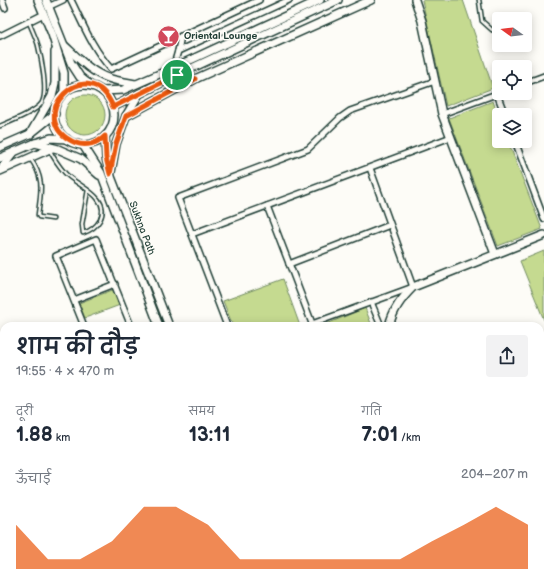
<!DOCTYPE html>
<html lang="hi">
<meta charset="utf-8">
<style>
body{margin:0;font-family:"Balsamiq Sans","Playpen Sans Deva",sans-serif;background:#f2f2f3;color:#1f2937;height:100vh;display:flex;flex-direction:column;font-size:15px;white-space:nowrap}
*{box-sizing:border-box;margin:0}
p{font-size:13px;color:#747a83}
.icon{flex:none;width:22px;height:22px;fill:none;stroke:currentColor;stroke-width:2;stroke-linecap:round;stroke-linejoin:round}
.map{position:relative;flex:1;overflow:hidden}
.sheet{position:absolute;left:0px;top:322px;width:544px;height:256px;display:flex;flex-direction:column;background:#fff;border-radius:12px 12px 0 0;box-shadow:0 2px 10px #0003}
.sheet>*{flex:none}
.needle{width:26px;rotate:285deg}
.buttons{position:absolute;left:492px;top:12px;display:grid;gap:8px}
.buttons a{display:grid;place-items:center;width:40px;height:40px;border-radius:4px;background:#fff;box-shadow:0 2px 10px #0003;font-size:20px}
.pin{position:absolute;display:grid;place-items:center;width:34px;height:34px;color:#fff;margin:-17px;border:2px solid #fff;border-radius:50%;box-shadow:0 1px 4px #0007}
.round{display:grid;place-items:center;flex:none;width:42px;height:42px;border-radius:4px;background:#f2f2f3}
.headline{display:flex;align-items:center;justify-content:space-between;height:68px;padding:0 16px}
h1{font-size:22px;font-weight:600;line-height:30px}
.metrics{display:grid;grid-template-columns:repeat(3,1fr);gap:6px;height:68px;padding:4px 16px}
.metrics div{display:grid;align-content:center}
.metrics b{font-size:20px;font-weight:600}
.metrics small{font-size:11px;font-weight:400}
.metrics p{font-size:11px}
.chart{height:112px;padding:8px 16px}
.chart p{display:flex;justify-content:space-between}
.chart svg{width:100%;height:72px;margin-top:4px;fill:#ea580c;opacity:.7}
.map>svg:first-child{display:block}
</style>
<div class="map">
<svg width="544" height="578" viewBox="0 0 544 578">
<rect width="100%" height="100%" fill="#fdfcf7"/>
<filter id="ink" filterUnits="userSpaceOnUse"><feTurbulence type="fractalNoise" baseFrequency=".025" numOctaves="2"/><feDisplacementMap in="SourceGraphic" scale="8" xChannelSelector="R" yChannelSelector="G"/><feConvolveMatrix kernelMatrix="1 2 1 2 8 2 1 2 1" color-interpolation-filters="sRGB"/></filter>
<g filter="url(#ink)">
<g fill="#c5da90" stroke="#728c62">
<path d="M422 0H463L493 88 446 106Z"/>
<circle cx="85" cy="115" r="20"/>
<path d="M493 101 499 118V141H508L542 229 498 246 449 118Z"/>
<path d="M544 251V320L520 261Z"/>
<path d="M283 279 300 326H233L223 301Z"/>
<path d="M115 289 120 305 85 318 79 303Z"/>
<path d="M365 308 372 326H322Z"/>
</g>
<g fill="#e1b0d0" stroke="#1f3d34">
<path d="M130 574H143L144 576 140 578H131Z"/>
<path d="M154 574H167L156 578Z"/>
</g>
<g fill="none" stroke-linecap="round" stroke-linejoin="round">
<defs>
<g id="lane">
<path d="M479 0 482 21 492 30"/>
<path d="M0 126C10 122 35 112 41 104 49 94 41 57 38 45 36 38 32 30 29 22"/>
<path d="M49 149C53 157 59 166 65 173 76 186 112 196 100 220 96 227 90 231 83 233L82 224 88 190"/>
<path d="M30 158C45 179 41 191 38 215L39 217 53 219"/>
</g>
<g id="street">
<path d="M2 0 5 8"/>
<path d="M71 0C83 24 92 48 111 69L259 0"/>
<path d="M48 7 63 0"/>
<path d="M0 36 44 14"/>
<path d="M178 51 181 36"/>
<path d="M173 68 178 51 289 0"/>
<path d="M525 83 544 76"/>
<path d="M497 94 505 115"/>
<path d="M442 114 499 93"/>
<path d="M515 141 544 219"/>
<path d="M267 206 313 326"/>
<path d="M192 234 451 137"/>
<path d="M289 264 390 225"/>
<path d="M74 300 115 284"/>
<path d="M371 302 381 326"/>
<path d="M312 324 413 287 370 168"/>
<path d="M84 326 56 256 96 239 131 326"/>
<path d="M227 326 178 198 308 149 340 118 350 111 435 81"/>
<path d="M0 393 4 396"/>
<path d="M0 425 4 424"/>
<path d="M0 451 4 462"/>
<path d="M0 486 4 484"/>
<path d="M48 574 50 578"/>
<path d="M115 574 116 578"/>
<path d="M174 574 175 578"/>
<path d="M225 574 227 578"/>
<path d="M322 574 323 578"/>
</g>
<g id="secondary">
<path d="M38 0 52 34 64 73V93"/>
<path d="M46 0 71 63 80 77 90 85"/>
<path d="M415 0 422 21 442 114 495 254"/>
<path d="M65 46C78 58 91 72 108 78 116 81 126 82 135 84"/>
<circle cx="84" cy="115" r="30"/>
<path d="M103 91 123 90 173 68 320 0"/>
<path d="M113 107 177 75 338 0"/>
<path d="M126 116 195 79 371 0"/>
<path d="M30 134 52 96 55 83V52"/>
<path d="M105 136 106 158 110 174 169 326"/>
<path d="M35 143 58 149 81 159 99 175"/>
<path d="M83 145 101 173 159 326"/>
<path d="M0 147 30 134 55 114"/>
<path d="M0 158 35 143 51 138 67 139"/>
<path d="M0 170 14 152"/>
<path d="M0 171 52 148"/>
<path d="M111 172 116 144 126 116 139 94"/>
<path d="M389 326C393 310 401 299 413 287L544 235"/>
<path d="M540 551 544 549"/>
<path d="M254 574 256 578"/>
<path d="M263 574 265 578"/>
<path d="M521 574 522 578"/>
<path d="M473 578 484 574"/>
</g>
</defs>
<use href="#lane" stroke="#1f3d34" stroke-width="5.5"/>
<use href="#street" stroke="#1f3d34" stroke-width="8"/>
<use href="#secondary" stroke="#1f3d34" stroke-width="10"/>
<use href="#lane" stroke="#fdfcf7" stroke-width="2.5"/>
<use href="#street" stroke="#fdfcf7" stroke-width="5"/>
<use href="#secondary" stroke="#fdfcf7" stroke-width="7"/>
</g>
</g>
<g fill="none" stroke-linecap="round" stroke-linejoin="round" filter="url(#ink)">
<defs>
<path id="route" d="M177 75 195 79 126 116 116 144 110 174 106 158 105 136C98 143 86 147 76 143 19 119 89 48 113 107Z"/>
</defs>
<use href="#route" stroke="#fff" stroke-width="8"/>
<use href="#route" stroke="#ea580c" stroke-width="5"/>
</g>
<defs>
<symbol id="bar-disc" viewBox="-11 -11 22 22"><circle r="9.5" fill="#d1495b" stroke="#fdfcf7"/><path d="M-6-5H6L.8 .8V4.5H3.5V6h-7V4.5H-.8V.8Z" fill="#fff"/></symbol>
</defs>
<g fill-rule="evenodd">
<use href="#bar-disc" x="156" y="24" width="25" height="25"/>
</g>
<g text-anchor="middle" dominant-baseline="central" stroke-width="3" stroke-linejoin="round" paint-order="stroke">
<g font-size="10" font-weight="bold" fill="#1f3d34" stroke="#fdfcf7" text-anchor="start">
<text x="184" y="36">Oriental Lounge</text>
</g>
<g font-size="10" fill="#1f3d34" stroke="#fdfcf7">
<text transform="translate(142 228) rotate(69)">Sukhna Path</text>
</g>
</g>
</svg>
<div class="buttons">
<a><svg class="needle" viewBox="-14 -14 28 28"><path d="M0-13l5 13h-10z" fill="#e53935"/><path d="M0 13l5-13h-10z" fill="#747a83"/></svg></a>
<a><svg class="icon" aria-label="locate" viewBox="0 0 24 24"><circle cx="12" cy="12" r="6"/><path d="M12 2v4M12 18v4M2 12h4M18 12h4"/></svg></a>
<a><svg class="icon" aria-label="layers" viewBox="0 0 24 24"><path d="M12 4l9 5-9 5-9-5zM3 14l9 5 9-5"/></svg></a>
</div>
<div class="pin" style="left:177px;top:75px;background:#1e9e55"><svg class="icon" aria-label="arrive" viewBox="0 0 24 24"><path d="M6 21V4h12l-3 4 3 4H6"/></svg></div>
<section class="sheet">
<div class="headline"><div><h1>शाम की दौड़</h1><p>19:55 · 4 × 470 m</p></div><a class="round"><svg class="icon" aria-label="share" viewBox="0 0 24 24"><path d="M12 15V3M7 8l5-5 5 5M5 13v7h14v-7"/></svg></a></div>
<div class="metrics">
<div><p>दूरी</p><b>1.88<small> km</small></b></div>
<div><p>समय</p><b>13:11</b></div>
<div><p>गति</p><b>7:01<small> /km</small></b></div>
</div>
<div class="chart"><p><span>ऊँचाई</span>204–207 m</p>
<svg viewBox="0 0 160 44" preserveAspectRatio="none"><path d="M0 44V17L10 38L20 38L30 27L40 6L50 6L60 17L70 38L80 38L90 38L100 38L110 38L120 38L130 27L140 17L150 6L160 17V44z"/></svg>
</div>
</section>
</div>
